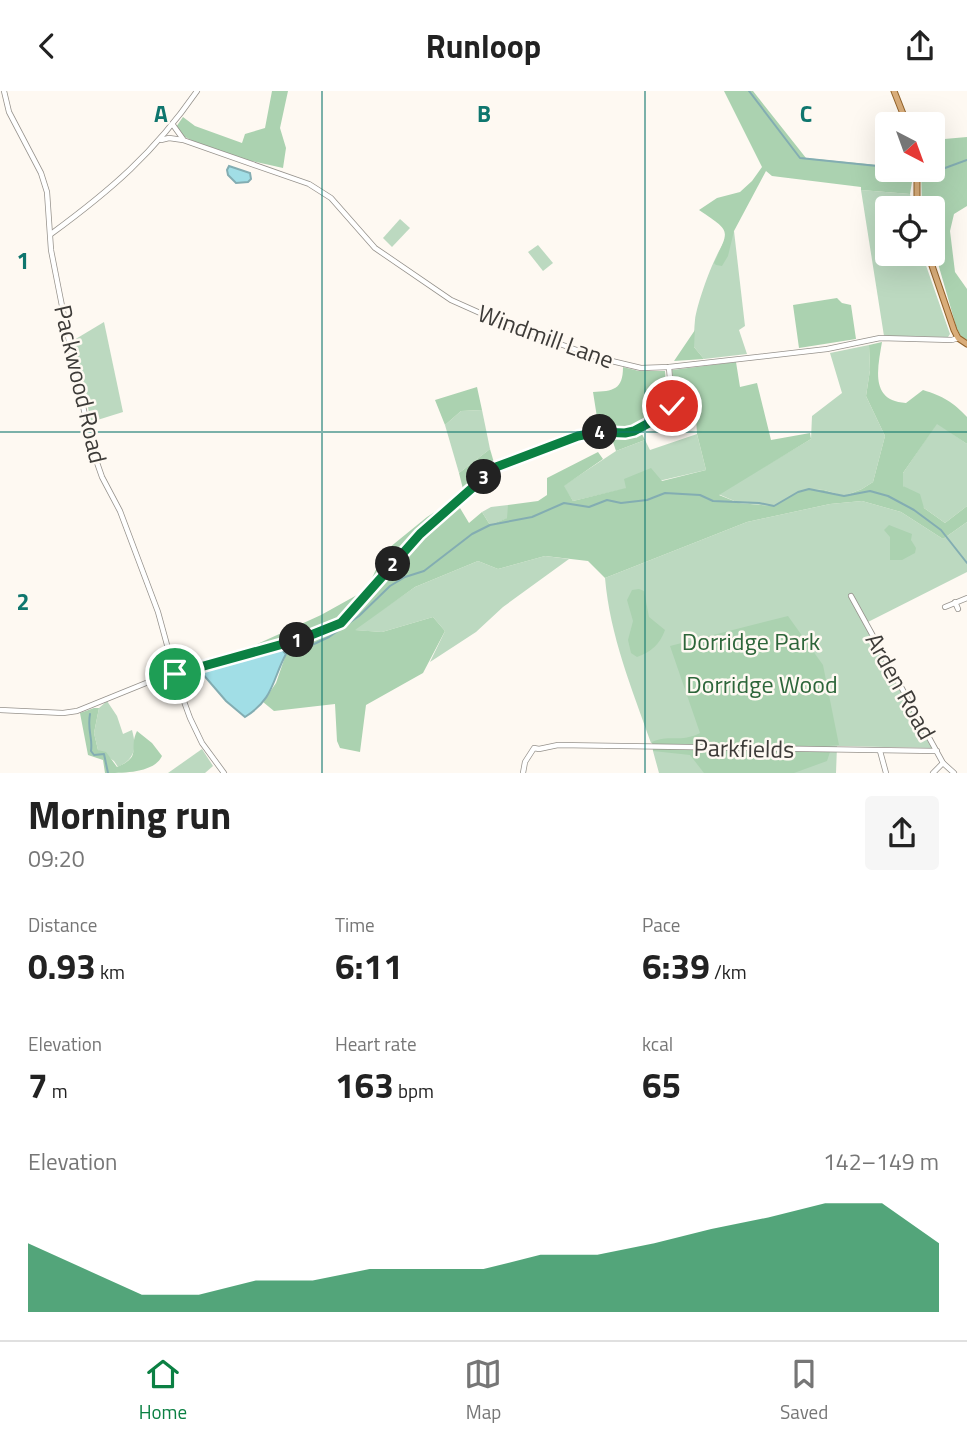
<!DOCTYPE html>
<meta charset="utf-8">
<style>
body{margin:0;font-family:"Titillium Web",sans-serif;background:#f6f6f6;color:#222;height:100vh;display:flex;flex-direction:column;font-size:26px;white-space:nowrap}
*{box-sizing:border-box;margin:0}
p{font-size:23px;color:#767676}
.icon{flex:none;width:38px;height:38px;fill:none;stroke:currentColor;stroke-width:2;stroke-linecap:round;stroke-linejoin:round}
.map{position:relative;height:682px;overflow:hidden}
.sheet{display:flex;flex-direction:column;background:#fff;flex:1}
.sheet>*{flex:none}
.needle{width:46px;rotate:139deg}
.buttons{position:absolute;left:875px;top:21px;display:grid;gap:14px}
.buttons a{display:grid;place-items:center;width:70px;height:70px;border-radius:7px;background:#fff;box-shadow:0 7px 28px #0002;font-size:35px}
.pin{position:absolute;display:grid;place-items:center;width:60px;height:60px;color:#fff;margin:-30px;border:4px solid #fff;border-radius:50%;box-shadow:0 2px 7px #0007}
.km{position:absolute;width:35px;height:35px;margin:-18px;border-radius:50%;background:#222;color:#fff;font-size:19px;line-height:35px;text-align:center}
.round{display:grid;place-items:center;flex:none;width:74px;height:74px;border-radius:7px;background:#f6f6f6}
.overview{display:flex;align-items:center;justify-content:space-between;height:119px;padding:0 28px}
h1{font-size:38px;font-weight:700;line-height:52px}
.stats{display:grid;grid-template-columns:repeat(3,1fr);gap:10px;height:119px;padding:7px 28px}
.stats div{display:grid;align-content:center}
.stats b{font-size:35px;font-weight:700}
.stats small{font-size:19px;font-weight:400}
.stats p{font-size:19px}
.chart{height:196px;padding:14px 28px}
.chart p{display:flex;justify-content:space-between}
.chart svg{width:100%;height:126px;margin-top:7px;fill:#0b8043;opacity:.7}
header{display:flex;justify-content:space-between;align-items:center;height:91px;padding:0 28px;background:#fff;font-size:32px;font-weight:700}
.dock{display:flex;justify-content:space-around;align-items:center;height:98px;border-top:2px solid #e0e0e0;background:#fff;font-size:19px;color:#767676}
.dock a{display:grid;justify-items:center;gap:4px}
.dock .current{color:#0b8043}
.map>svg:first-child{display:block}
</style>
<header><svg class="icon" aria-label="back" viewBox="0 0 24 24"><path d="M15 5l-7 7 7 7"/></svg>Runloop<svg class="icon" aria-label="share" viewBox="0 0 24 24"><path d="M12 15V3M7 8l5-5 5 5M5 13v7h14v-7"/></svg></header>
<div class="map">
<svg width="967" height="682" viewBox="0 0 967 682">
<rect width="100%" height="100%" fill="#fef9f2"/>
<g fill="#bcd9c0">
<path d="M861 99 910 103 913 117H887V163H922L950 243 948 246 884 245Z"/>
<path d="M400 128 410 137 392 156 383 147Z"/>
<path d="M734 140 745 235 739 239 747 263 704 268 694 256C694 247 694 238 695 229 697 211 719 148 734 140Z"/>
<path d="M538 154 553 172 543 180 528 161Z"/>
<path d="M104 231 123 321 91 331 74 249Z"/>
<path d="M869 254 870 279 866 305 885 345 873 391 862 398 844 405 824 399 809 398 798 401 774 415 739 412 718 403 811 348 812 325 842 302 830 262Z"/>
<path d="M482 319 490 358 459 382 445 334 461 320Z"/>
<path d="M937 332 967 353V415L945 432 924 417 903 395V382Z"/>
<path d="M697 343 706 379 573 410 563 395 616 360 645 349 650 359Z"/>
<path d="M862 410 901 421 943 448 967 431V481L864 533 932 657 837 655 836 682H659L653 660 709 655 651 652C632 598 610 545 605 487L747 431 830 413Z"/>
<path d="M508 414V427L490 434 482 421 491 416Z"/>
<path d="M545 465 569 468 503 516 476 541 430 571 445 540 433 526 382 541 353 539 415 496 478 470 498 478Z"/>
<path d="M107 610 117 625 123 643 132 639C137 657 135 668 118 676L114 670 98 659 94 642 99 617Z"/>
<path d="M202 658 213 675 205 682H168Z"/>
</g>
<g fill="#abd2b0">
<path d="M272 0H288L280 37 286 57 283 77 247 69 193 50 183 45 176 36 183 26 195 35 242 52 245 43 265 37Z"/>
<path d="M724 0H753L806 67 887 75V79H914L910 103 861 99V96L772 85 766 80 734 140 728 165 722 175 716 174 714 172C730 137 731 141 699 119L717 107 740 101 752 90 762 76Z"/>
<path d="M967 46V115L954 123 950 140 955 181 967 198V249L961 246 956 235 933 155V117H922L921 79H933V49Z"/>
<path d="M837 207 842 212 851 214 856 248 799 257 793 214Z"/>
<path d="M695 239 694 256 704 268 674 270Z"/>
<path d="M882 251C878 276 869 310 906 312L923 299C943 305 953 311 967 326V353L937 333 903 382V395L920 403 924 417 945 432 967 415V431L943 448 901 421 862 410 830 413 747 431 605 487 588 470 545 465 498 478 478 470 415 496 355 539 382 541 433 526 445 540 423 582 366 614 360 661 340 657 337 650 335 613 274 620 263 611 276 592 286 563 280 557 294 554 339 536 421 444 457 412 469 432 482 421 490 434 507 427 508 414 538 410 547 404V387L598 361 603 368 564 395 573 410 626 397 624 388 651 377 662 390 706 379 697 343 696 326 687 323 683 314 675 313 672 279 736 271 740 296 757 292 771 349 810 342 811 348 719 404 739 412 774 415 798 401 809 398 824 399 844 405 862 398 873 391 885 345 866 305 870 279 869 254Z"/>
<path d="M623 276 639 280H665L668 317C651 337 624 340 599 339L593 301C613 300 623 299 623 276Z"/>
<path d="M477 296 482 319 461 320 445 334 435 309Z"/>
<path d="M640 339 645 349 616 360 613 351 607 349 606 343Z"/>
<path d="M490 358 495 375 463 398 459 382Z"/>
<path d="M455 408 419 441 367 498 384 461 427 426Z"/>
<path d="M889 434 912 443 911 449 916 457 915 462 902 469H890V446L884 439Z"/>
<path d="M639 498 644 500 649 526 665 539C660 553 651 561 637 566L631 562 628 549 633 530 627 509 632 499Z"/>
<path d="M366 499 339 530 302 546 235 563 321 524Z"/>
<path d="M788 525 823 574 839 654 817 656 709 653 711 659 830 661 827 670 794 682H704L690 664 653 660 652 651C669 643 681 652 700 642L670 555Z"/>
<path d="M94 617H99L94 642 98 659 106 661 117 676C143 665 128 658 137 640L152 652 162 665C154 682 124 682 105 682L103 669 88 664 80 622Z"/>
</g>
<g fill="#a1dee6" stroke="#83adb2" stroke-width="2">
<path d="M229 75 250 82 251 88 248 91 236 92 228 84 227 79Z"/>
<path d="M280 557 286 563C272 589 274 608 245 626L226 610 201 581Z"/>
</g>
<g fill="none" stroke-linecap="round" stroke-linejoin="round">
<g stroke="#83adb2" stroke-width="2">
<path d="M749 0 800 67 887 76"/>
<path d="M933 77H945L967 69"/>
<path d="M284 561H297L329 546 359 525 390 495 405 486 424 480 472 443 490 434 532 426 564 412 589 416 607 409 621 412 647 409 665 402 700 404 713 410 759 412 774 415 798 401 809 398 844 405 870 400 888 405 914 419 941 439 967 472"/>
<path d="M90 623C87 640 93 646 91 660L94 664 104 663 108 682"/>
</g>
<defs>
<g id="minor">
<path d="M4 0 9 21 41 82 47 101 51 159 74 276 94 363 102 386 120 420 158 521 178 594 190 627 202 652 224 682"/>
<path d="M173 34 183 48"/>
<path d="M161 49 169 47 183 49 309 93 331 107 375 157 451 209 507 234 599 267 641 277 669 276 827 258 880 247 952 249 958 247"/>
<path d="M51 143C111 99 154 62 197 0"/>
<path d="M851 505 943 672 954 682"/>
<path d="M955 511 958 518"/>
<path d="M945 516 967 507"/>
<path d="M0 619 63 622 77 620 151 590 301 548 340 532 420 443 496 376 578 345 599 341 625 342 634 340 666 323 672 313 669 276"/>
<path d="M880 660 886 682"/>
<path d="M523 682 525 671 534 657 539 658 558 654 937 660"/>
<path d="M933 682 943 672"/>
</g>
<g id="major">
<path d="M894 0 907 33"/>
<path d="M917 117V79"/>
<path d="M928 163 954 239 958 247 967 253"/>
</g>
</defs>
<use href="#minor" stroke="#96928c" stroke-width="6"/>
<use href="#major" stroke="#92622a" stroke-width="7"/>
<use href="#minor" stroke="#fff" stroke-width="4.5"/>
<use href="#major" stroke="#d9ad7a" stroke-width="5"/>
</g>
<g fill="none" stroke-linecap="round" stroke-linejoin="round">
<defs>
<path id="route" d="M175 583 301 548 341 532 420 443 496 376 578 345 599 341 625 342 634 340 662 325 672 315"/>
</defs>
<use href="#route" stroke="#fff" stroke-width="14"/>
<use href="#route" stroke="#0b8043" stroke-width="9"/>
</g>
<path fill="none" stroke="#0f766e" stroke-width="2" stroke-opacity="0.55" d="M322 0V682M645 0V682M0 341H967"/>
<g text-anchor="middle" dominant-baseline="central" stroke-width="5" stroke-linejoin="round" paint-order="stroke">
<g font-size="24" fill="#3d3b38" stroke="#fef9f2">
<text transform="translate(546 245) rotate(20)">Windmill Lane</text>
<text transform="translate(81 293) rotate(77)">Packwood Road</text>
<text transform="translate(901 595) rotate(61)">Arden Road</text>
<text transform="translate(744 657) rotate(1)">Parkfields</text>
</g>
<g font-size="24" fill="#2d663a" stroke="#fef9f2">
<text x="751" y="550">Dorridge Park</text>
<text x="762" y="593">Dorridge Wood</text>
</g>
</g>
<g font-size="23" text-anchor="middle" font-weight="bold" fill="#0f766e" stroke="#fef9f2" stroke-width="5" stroke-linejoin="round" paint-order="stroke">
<text x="161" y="31">A</text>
<text x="484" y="31">B</text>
<text x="806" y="31">C</text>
<text x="23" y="178">1</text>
<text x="23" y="519">2</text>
</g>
</svg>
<div class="buttons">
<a><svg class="needle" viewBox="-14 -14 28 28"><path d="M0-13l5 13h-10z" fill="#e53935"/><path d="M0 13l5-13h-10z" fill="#767676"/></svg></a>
<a><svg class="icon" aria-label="locate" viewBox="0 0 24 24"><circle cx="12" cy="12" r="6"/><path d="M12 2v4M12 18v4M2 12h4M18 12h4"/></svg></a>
</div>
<div class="pin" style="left:175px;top:583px;background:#1e9e55"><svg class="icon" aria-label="arrive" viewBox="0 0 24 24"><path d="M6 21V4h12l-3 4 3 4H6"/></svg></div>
<div class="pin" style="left:672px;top:315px;background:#d93025"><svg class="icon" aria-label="check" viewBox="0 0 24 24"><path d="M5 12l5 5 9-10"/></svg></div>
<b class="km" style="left:297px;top:549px">1</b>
<b class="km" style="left:393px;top:473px">2</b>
<b class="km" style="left:484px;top:386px">3</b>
<b class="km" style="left:600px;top:341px">4</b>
</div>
<section class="sheet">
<div class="overview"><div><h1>Morning run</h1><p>09:20</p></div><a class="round"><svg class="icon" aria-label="share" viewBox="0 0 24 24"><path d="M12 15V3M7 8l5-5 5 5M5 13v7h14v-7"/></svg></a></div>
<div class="stats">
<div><p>Distance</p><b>0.93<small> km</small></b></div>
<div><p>Time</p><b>6:11</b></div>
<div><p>Pace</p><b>6:39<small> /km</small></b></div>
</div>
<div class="stats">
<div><p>Elevation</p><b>7<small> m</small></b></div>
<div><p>Heart rate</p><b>163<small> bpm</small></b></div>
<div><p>kcal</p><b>65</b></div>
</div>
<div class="chart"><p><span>Elevation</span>142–149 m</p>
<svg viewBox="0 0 160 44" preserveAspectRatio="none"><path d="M0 44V20L10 29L20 38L30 38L40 33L50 33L60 29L70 29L80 29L90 24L100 24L110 20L120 15L130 11L140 6L150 6L160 20V44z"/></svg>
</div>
</section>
<nav class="dock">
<a class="current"><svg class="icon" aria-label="home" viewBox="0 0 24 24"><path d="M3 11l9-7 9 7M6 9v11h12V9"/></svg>Home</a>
<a><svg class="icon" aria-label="map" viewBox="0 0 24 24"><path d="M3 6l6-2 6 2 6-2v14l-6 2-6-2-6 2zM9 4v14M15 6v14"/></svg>Map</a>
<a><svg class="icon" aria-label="saved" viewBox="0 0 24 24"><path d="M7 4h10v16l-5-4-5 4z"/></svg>Saved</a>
</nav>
